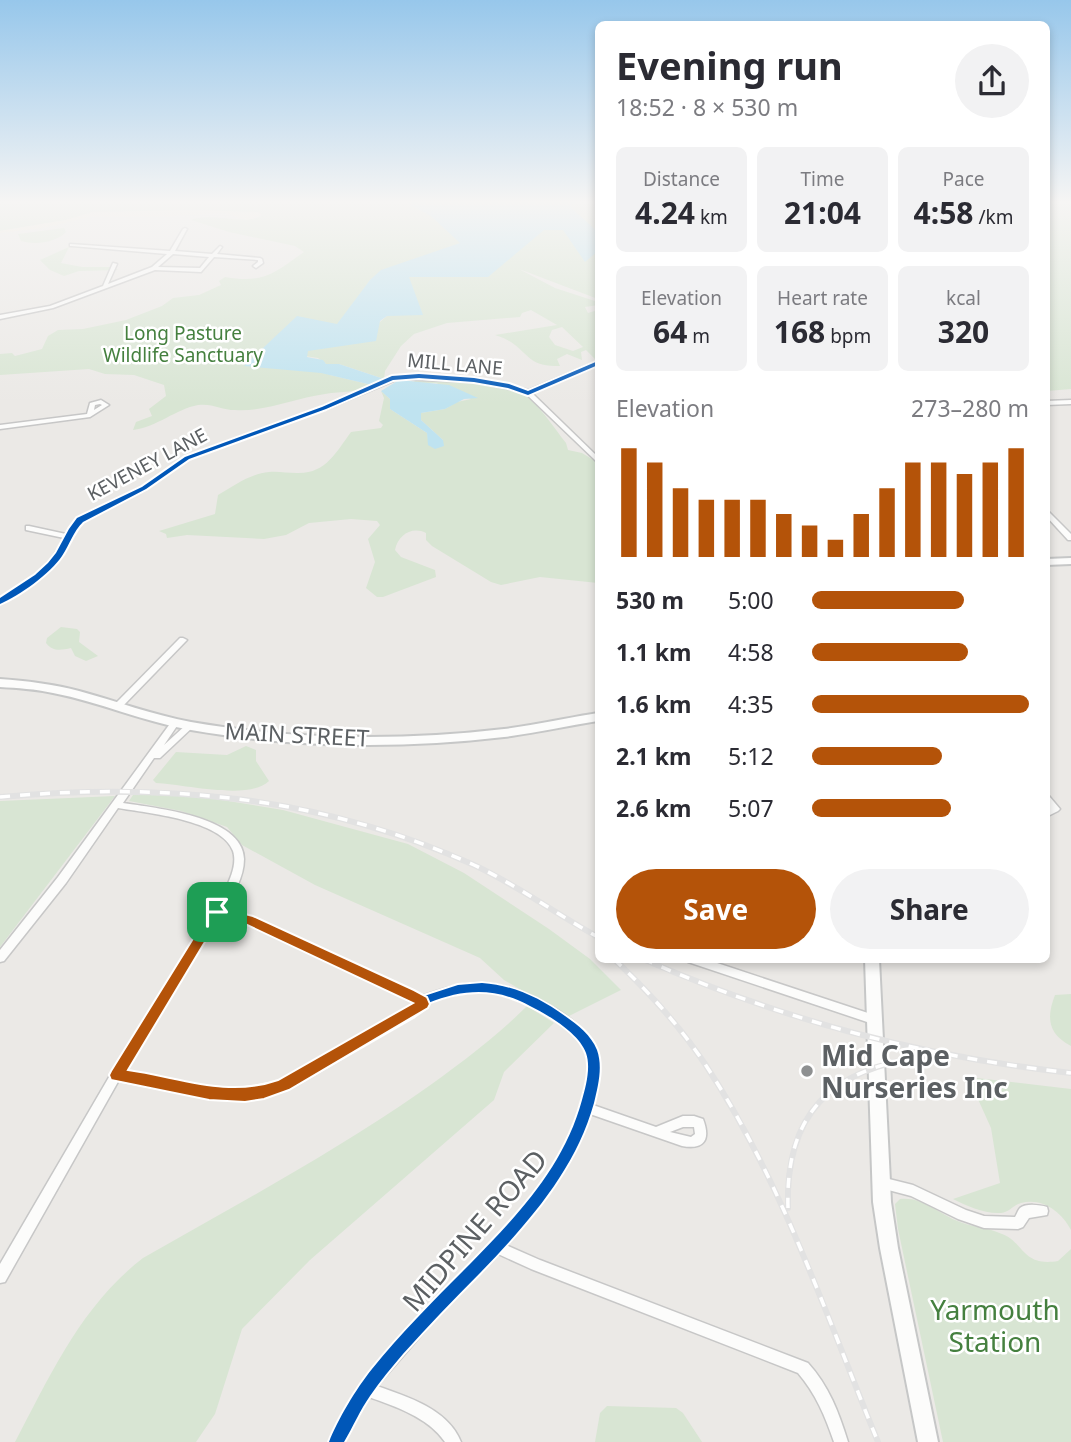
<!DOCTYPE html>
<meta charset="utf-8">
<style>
body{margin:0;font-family:"Noto Sans",sans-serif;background:#f2f2f3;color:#2b2b33;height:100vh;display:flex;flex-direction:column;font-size:26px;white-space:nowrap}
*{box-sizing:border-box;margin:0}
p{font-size:23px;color:#7c7c81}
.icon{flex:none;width:38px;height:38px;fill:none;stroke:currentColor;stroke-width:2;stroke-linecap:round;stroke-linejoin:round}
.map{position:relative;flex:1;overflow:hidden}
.details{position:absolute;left:595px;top:21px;width:455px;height:942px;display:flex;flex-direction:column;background:#fff;border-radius:10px;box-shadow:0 4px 10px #0003}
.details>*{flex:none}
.pin{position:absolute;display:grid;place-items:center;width:60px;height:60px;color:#fff;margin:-30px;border-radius:14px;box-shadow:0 4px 10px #0006}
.round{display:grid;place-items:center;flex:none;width:74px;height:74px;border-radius:37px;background:#f2f2f3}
.summary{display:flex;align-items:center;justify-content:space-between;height:119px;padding:0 21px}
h1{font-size:38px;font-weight:700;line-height:52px}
.stats{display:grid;grid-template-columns:repeat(3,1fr);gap:10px;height:119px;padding:7px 21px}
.stats div{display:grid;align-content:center;border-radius:10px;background:#f2f2f3;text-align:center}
.stats b{font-size:30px;font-weight:700}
.stats small{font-size:19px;font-weight:400}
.stats p{font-size:19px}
.chart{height:196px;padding:14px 21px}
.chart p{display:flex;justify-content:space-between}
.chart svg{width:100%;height:126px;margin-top:7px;stroke:#b45309;stroke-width:6}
.action{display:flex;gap:14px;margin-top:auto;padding:14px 21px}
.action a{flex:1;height:80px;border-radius:42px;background:#b45309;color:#fff;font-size:28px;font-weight:700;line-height:80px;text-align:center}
.action a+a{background:#f2f2f3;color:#2b2b33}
ul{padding:0 21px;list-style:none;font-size:23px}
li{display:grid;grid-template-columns:112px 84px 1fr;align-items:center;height:52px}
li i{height:18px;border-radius:9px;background:#b45309}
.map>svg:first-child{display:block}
</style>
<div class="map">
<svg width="1071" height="1442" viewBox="0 0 1071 1442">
<rect width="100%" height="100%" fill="#ebe9e6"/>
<g fill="#d8e5d3" fill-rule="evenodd">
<path d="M0 202H405L421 211 504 227 381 273 370 280 366 286 371 287 375 319 279 336 330 375 372 385C357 393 342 391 325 394 296 398 265 412 235 410 222 410 212 403 198 405 176 409 157 427 133 430L136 422 152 416 149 409 166 396 164 385 134 375 105 374 89 369 0 375V354L12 353 15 356 42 349 48 336 58 330 83 329 126 320 162 306 173 298 199 295 221 285 219 281 225 277C264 284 274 273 304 252L295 246 229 232 191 220C213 211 240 226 261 216L258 212H93L66 220 0 231Z"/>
<path d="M424 202H598V299L519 269 555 288 598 302V305L585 307 588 313 598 310V359L596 360 586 350 581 352 582 360 567 354 557 359 560 366C522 368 529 345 495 335L557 325 531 310 522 313 520 317 447 323 414 334 401 346 385 371 384 379 339 364H326L318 358 305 356 290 340 373 328 395 309 388 281 481 261ZM562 327 583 347 573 351 555 345 549 337 552 330Z"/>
<path d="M1046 202H1071V389L1047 391Z"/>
<path d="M64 228 66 232C55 243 35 245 21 241L18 234Z"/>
<path d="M69 247 61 263 82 267H113L118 270 79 271 64 276 50 270 40 260Z"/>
<path d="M416 380C445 380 509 380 532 401 544 412 555 429 566 443L568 450 582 453 597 462 598 583 540 577 501 585 491 582 432 546 426 540V533C412 526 398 535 395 550L401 557 435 570 436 577 383 597H377L366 588 375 562 368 539 380 525 377 521 351 519 309 523 286 535 264 539 187 535 167 538 166 534 159 531 215 514 218 495C234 486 249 474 269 472 278 471 287 473 297 473 326 474 336 452 351 432L381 428 383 425 379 421 384 398 381 391 390 399V409L427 433 429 445 443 440 420 419 421 413 445 409 457 402 471 399 436 383H412Z"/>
<path d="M61 627 77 629 80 632 79 642 98 656 86 661 75 656 71 648C61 650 53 652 46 643L47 638Z"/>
<path d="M246 746 256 750V761L269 781C249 801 184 784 156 783L153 780 176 752 227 755Z"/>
<path d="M135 792 185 794 283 810 408 844 464 873 549 929 590 959 621 990 567 1017 504 980 480 958 315 885 242 845 227 827 181 811 129 801Z"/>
<path d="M115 796 0 947V801Z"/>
<path d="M1071 994V1046C1048 1034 1046 1018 1055 995Z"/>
<path d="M527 1006 554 1023 504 1072 494 1100 310 1260 242 1329 215 1414 196 1442H15C51 1374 81 1306 143 1258 236 1205 331 1154 419 1093 457 1066 494 1039 527 1006Z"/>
<path d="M968 1077 1071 1089V1230C1062 1212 1042 1197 1021 1203 1013 1205 1010 1212 1001 1213 984 1214 967 1206 953 1199L1000 1183 991 1128Z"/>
<path d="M900 1199C920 1196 938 1212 955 1220 970 1227 987 1227 1002 1234 1024 1242 1022 1267 1058 1261L1071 1249V1442H943L898 1229 895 1204Z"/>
<path d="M607 1406 676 1408 683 1413 702 1442H595L600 1413Z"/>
</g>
<path fill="#f1eadd" d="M194 210 258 212 262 215 247 220 224 213 158 217H89L43 228 0 233V231L66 220 93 212Z"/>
<g fill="#bfe3f0">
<path d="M405 202H575L569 206 598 232V251L585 262 563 230H544L488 277H409L423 315 387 316 380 321 376 341 308 351 307 357 323 360 326 364H339L384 379 372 385 321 373 244 366 297 316 337 324 370 280 381 270 460 243 431 216Z"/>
<path d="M399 380 449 385 478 398 464 399 445 409 421 413V420L443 440 444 446 435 449 428 445 427 433 390 409V399L381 391Z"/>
</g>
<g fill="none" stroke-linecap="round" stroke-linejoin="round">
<defs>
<g id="minor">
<path d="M185 228 187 229 175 251 212 254 220 246 222 247 217 254 260 258 262 259 263 263 256 268 253 266 258 262V260L214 257 201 272 155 270 53 308 0 319V315L50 306 103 286 113 263 117 264 108 284 152 267 167 254 72 246H70V244L170 251 183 229ZM173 254 209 257 200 268 158 267Z"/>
<path d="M598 361V365L532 393 598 457V462L596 461 524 392 474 382 398 379 326 409 189 459 146 489 83 522C73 532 70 544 62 556 51 573 19 596 0 604V598C28 580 49 570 64 538L26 530V526H29L66 534 77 518 142 487 185 457 322 407 395 376 474 378 529 390Z"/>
<path d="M101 400 109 405 90 417 0 429V425L87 414 90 403ZM100 404 102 405 94 410 95 405Z"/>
<path d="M1071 400V404L1046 405V401Z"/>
<path d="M1046 509 1071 534V540H1068L1046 516Z"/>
<path d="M180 638H183L187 640 121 708H115L114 706 115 704Z"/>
<path d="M175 720 179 723 164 745 187 724 190 723 194 726 160 758H154L123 803C155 808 243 816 244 859 244 878 233 895 223 910L253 917 422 996C441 989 460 983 480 983 516 983 585 1016 597 1052 603 1068 597 1088 593 1105L656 1127 683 1116H694L703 1119C711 1140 704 1150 682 1146L590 1114C574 1165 542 1206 506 1245L540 1260 808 1363C829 1386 839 1413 848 1442H834C825 1416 816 1394 798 1373L531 1269 498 1254 429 1326 377 1386C408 1397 448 1409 461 1442H445C428 1417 396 1407 369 1397L344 1442H329C338 1419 356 1389 372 1369 402 1332 436 1298 470 1264 517 1216 564 1167 582 1100 586 1086 591 1067 586 1053 579 1033 548 1015 530 1006 495 987 464 989 428 1003L427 1007 413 1017 288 1089 262 1096 241 1098H220L200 1096 119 1080 5 1282 0 1283V1264L112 1072 226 888C231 877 237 863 233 851 222 820 147 813 118 808L66 883 4 961 0 962V950L58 877 172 721ZM219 916 246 923 416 1003 405 1011 281 1081C267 1085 253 1088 238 1088 199 1089 162 1078 124 1071ZM683 1127H694L695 1134 691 1137 670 1132Z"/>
<path d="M1046 795 1049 796 1060 809 1058 811 1046 817V810L1049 808 1046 805Z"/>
<path d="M687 959H705L877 1016 879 1019 877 1022 873 1024 688 962Z"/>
<path d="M881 1177 913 1185 966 1210 984 1216 1015 1217C1017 1214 1018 1210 1020 1208 1026 1203 1040 1205 1047 1207L1048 1211 1047 1215 1029 1218 1023 1227 1018 1229 984 1228 958 1219 911 1196 877 1187 875 1183 877 1179Z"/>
</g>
<g id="secondary">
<path d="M1071 558V564L1046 565V559Z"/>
<path d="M0 679C27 681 53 684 79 691 116 701 153 715 191 722 294 740 401 741 504 729 535 725 567 718 598 713V721C567 726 536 733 504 737 401 749 294 748 191 730 144 722 100 702 53 693 35 689 18 688 0 687Z"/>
<path d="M865 959H879L891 1202 898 1248 938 1442H918L880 1248 873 1202Z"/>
</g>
</defs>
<use href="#minor" stroke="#c7c7c7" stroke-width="3"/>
<use href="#secondary" stroke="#c6c7c7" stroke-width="4"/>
<use href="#minor" fill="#fcfcfb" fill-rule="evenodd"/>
<use href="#secondary" fill="#fcfcfb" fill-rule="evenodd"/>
<defs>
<g id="rail">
<path d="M0 797C166 782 320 796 474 865 517 885 556 914 598 937"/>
<path d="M614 959C648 991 679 1025 705 1064 781 1179 826 1315 878 1442"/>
<path d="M643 959C783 1020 919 1056 1071 1073"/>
<path d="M788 1208C785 1114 831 1069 922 1057"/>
</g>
</defs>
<use href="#rail" stroke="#e2e2e2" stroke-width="6"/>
<use href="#rail" stroke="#fff" stroke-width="3.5" stroke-dasharray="10" stroke-linecap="butt"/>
<defs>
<g id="cycleway">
<path d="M598 361V365L528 395 508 388 474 382 419 378 393 380 326 409 189 459 146 489 83 522C73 532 70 544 62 556 51 573 19 596 0 604V598L35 575 48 563 56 553 69 529 77 518 142 487 185 457 322 407 392 376 419 374 474 378 509 384 528 391Z"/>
<path d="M482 983C513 985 540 998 565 1016 578 1025 591 1035 597 1050 603 1067 598 1086 594 1103 575 1171 528 1223 480 1273 454 1299 428 1326 403 1354 392 1367 380 1381 370 1396 360 1410 353 1427 344 1442H329C338 1419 356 1389 372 1369 402 1332 436 1298 470 1264 517 1216 564 1167 582 1100 586 1086 591 1067 586 1053 579 1033 548 1015 530 1006 495 987 464 989 428 1003L427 1007 413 1017 288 1089 262 1096 241 1098H220L200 1096 116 1080 112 1078 110 1075 112 1072 116 1070C157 1077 200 1091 243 1088 256 1087 268 1084 281 1081L405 1011 417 1002 418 998 458 985Z"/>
</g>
</defs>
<use href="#cycleway" stroke="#fff" stroke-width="4"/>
<use href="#cycleway" fill="#0057b8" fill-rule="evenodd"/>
</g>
<linearGradient id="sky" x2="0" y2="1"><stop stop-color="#97c7eb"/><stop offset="0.5" stop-color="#f6f5f4"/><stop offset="1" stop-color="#f6f5f4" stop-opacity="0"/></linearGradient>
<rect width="1071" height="404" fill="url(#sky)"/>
<path fill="#b45309" stroke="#fff" stroke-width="2" fill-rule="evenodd" d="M217 907 253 916 414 990 427 997 430 1004 428 1008 289 1090 264 1099 245 1102 209 1100 111 1080 109 1075 111 1071 212 908ZM220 917 245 924 413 1003 278 1080C227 1098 179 1077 128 1070Z"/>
<circle fill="#8e9091" stroke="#fff" stroke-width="2.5" cx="807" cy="1071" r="7"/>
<g text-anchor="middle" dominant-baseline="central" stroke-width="5" stroke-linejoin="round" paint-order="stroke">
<g font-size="19" fill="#45803f" stroke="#fff">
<text x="183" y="333">Long Pasture<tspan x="183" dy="22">Wildlife Sanctuary</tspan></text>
</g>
<g font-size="19" fill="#5c6063" stroke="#fff">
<text transform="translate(455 364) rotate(5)">MILL LANE</text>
<text transform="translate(147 464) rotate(-28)">KEVENEY LANE</text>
</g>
<g font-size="23" fill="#5c6063" stroke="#fff">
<text transform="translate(297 734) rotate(3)">MAIN STREET</text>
</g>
<g font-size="28" font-weight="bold" fill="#5c6063" stroke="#fff" text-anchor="start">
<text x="821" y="1055">Mid Cape<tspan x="821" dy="32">Nurseries Inc</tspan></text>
</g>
<g font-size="28" fill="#5c6063" stroke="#fff">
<text transform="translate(474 1230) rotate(-49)">MIDPINE ROAD</text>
</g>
<g font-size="28" fill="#45803f" stroke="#fff">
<text x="995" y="1309">Yarmouth<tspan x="995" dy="32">Station</tspan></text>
</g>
</g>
</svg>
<div class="pin" style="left:217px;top:912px;background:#1e9e55"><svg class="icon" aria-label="arrive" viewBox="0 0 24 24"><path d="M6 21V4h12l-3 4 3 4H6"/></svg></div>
<section class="details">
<div class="summary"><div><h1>Evening run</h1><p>18:52 · 8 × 530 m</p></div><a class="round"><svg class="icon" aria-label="share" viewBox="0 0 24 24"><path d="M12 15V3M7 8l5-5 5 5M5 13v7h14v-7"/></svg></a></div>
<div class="stats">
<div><p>Distance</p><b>4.24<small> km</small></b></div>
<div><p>Time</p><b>21:04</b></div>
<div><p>Pace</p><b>4:58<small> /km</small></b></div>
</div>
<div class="stats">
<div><p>Elevation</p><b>64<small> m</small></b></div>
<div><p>Heart rate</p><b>168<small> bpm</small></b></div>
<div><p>kcal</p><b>320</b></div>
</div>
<div class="chart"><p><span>Elevation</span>273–280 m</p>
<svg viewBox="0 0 160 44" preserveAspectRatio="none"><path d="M5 44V6M15 44V11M25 44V20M35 44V24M45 44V24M55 44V24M65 44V29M75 44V33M85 44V38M95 44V29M105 44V20M115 44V11M125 44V11M135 44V15M145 44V11M155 44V6"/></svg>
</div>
<ul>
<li><b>530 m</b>5:00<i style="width:70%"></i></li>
<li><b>1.1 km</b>4:58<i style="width:72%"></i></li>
<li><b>1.6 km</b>4:35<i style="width:100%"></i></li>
<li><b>2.1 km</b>5:12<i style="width:60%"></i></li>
<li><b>2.6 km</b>5:07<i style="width:64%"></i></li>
</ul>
<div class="action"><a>Save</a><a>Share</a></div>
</section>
</div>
